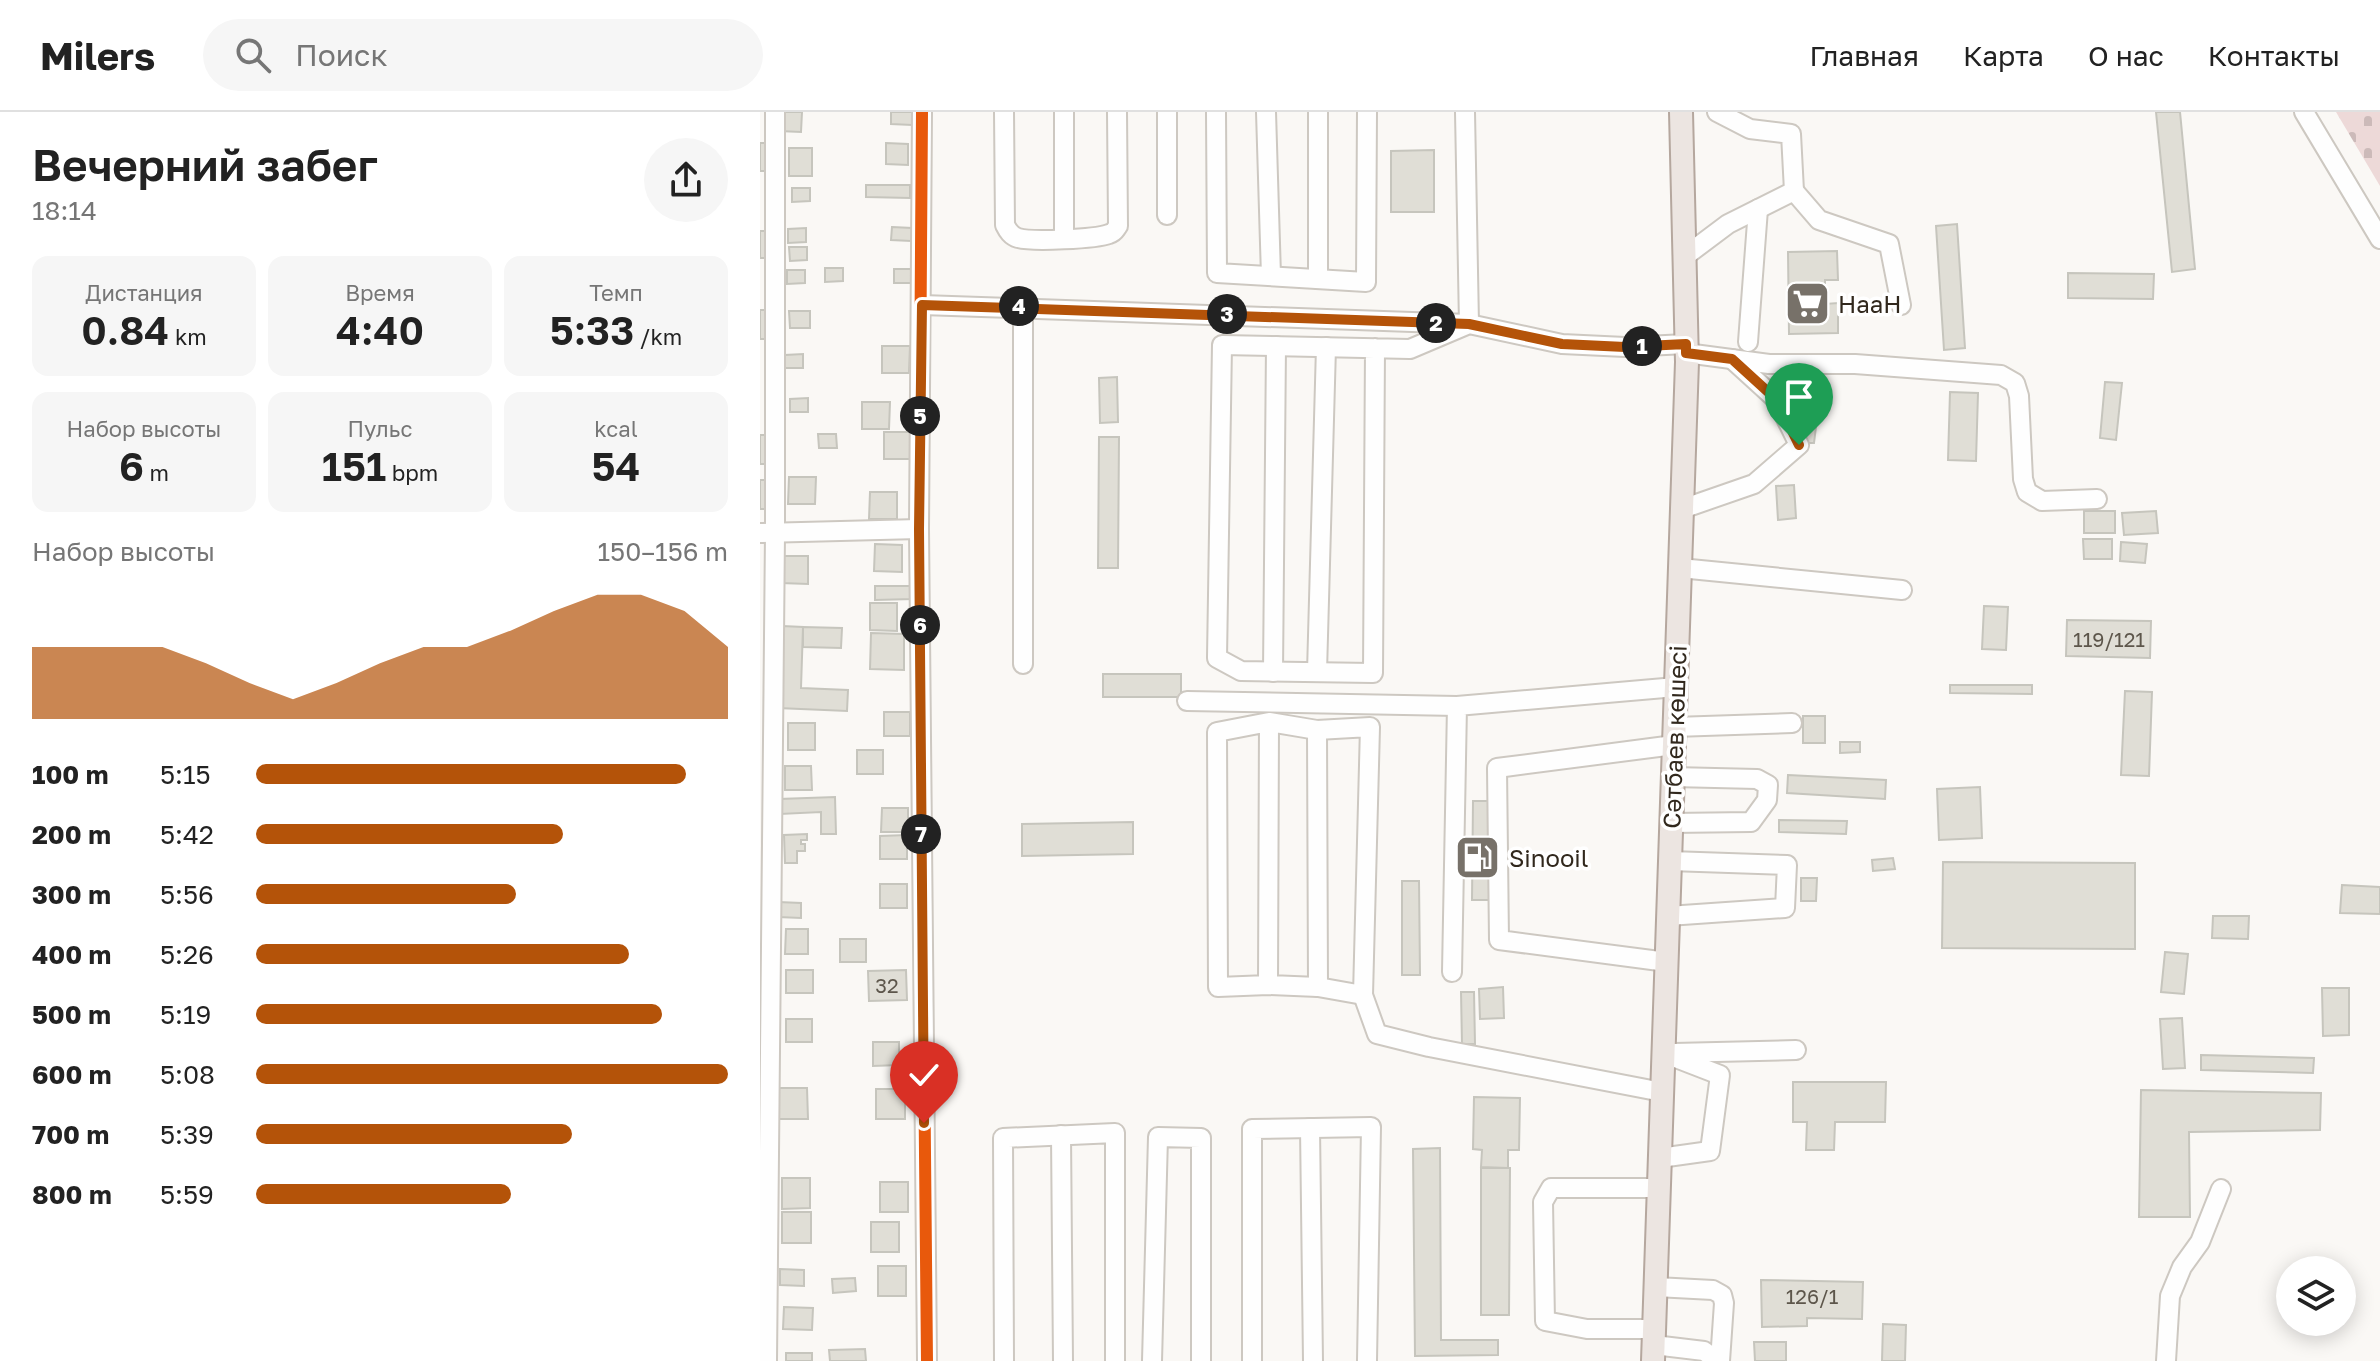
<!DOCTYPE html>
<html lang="ru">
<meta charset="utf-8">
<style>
body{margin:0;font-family:"Golos Text",sans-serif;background:#f6f6f6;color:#222;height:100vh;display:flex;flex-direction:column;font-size:30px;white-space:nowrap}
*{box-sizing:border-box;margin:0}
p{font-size:26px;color:#767676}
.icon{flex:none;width:44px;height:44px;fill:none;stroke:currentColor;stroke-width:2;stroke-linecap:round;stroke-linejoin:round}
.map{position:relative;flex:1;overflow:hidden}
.drawer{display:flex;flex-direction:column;background:#fff;width:760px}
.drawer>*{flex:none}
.controls{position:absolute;left:1516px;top:1144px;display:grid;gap:16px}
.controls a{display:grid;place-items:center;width:80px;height:80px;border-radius:50%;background:#fff;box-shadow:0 4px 20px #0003;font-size:40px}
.pin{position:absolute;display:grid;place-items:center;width:68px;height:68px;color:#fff;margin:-82px -34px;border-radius:50% 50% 50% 0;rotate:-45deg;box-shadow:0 0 8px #0007}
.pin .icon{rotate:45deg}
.km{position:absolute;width:40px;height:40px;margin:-20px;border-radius:50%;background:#222;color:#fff;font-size:22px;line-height:40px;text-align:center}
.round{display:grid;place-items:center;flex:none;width:84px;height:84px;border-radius:42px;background:#f6f6f6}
.overview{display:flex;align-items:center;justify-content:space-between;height:136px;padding:0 32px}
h1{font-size:44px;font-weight:600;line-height:60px}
.figures{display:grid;grid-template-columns:repeat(3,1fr);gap:12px;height:136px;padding:8px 32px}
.figures div{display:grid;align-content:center;border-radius:16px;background:#f6f6f6;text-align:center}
.figures b{font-size:40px;font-weight:600}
.figures small{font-size:22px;font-weight:400}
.figures p{font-size:22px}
.chart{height:224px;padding:16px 32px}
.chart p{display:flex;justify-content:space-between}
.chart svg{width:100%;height:144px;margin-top:8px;fill:#b45309;opacity:.7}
ul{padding:0 32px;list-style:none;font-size:26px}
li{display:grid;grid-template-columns:128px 96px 1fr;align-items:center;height:60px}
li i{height:20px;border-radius:10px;background:#b45309}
header{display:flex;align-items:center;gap:48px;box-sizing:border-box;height:112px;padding:0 40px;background:#fff;border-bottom:2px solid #e0e0e0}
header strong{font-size:38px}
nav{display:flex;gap:44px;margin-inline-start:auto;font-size:28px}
.search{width:560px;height:72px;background:#f6f6f6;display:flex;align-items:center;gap:20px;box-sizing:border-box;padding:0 28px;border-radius:44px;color:#767676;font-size:30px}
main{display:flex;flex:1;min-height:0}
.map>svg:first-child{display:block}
</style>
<header>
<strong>Milers</strong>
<div class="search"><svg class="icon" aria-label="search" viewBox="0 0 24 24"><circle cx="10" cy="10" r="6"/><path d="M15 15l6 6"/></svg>Поиск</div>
<nav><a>Главная</a><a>Карта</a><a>О нас</a><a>Контакты</a></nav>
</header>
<main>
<section class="drawer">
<div class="overview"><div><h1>Вечерний забег</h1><p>18:14</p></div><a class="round"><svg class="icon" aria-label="share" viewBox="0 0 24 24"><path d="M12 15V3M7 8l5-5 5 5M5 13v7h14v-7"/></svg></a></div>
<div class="figures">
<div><p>Дистанция</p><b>0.84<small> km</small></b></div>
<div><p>Время</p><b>4:40</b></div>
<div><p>Темп</p><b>5:33<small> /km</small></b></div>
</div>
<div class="figures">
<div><p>Набор высоты</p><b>6<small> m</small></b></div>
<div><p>Пульс</p><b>151<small> bpm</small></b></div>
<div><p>kcal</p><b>54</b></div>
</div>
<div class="chart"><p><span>Набор высоты</span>150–156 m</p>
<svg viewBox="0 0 160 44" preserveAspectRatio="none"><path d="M0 44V22L10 22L20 22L30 22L40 27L50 33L60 38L70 33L80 27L90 22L100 22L110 17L120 11L130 6L140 6L150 11L160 22V44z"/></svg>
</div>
<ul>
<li><b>100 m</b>5:15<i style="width:91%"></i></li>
<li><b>200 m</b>5:42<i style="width:65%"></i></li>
<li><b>300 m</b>5:56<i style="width:55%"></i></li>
<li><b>400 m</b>5:26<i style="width:79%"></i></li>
<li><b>500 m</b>5:19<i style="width:86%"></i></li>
<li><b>600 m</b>5:08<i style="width:100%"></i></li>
<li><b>700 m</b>5:39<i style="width:67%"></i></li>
<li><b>800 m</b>5:59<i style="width:54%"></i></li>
</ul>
</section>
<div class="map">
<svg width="1620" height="1249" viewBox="0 0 1620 1249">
<defs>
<pattern id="cemetery-stones" width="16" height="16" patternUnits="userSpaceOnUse" patternTransform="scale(2)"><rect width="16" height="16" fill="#edd9d8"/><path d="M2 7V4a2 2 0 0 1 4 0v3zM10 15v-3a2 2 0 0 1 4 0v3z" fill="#ccbab9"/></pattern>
</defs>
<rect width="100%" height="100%" fill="#faf8f5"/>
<path fill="url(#cemetery-stones)" d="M1576 0H1620V74Z"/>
<g fill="#e0ded6" stroke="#c6c5bd" stroke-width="2">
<path d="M19 0H42L41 20 19 19Z"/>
<path d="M131 0H153L152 13 131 12Z"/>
<path d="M1396 0H1420L1435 157 1412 160Z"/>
<rect x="0" y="31" width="8" height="28"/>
<path d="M126 31 148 32V53L126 52Z"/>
<rect x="29" y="36" width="23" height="28"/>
<path d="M674 38V100H631V39Z"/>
<path d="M106 73H150V86L106 85Z"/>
<path d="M32 76H50V89L32 90Z"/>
<path d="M1197 112 1205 236 1184 238 1176 114Z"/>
<path d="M132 115 152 116 151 129 131 128Z"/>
<path d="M46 116V130L28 131V117Z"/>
<rect x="0" y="119" width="8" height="27"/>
<path d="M29 135H47V148L30 149Z"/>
<path d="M1077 139 1078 168H1065V192L1078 191V221L1029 222 1028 140Z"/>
<path d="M65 156H83V169L65 170Z"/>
<rect x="134" y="157" width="18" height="14"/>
<path d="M27 158H45V171L27 172Z"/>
<path d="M1308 161 1394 162 1393 187 1308 186Z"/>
<path d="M0 198H11L10 227H0Z"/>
<path d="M29 199H50V216H30Z"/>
<path d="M122 234H150L149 261H122Z"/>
<path d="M43 242V256H25V243Z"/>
<path d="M357 265 358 310 340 311 339 266Z"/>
<path d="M1345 270 1362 271 1356 328 1340 326Z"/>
<path d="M1190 280 1218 281 1216 349 1188 348Z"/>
<path d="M48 286V300H30V287Z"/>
<path d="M102 290H130L129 317H102Z"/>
<path d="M1044 314 1056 315 1054 331H1043Z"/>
<rect x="124" y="320" width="27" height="27"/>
<path d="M58 322H76L77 336H59Z"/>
<path d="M0 323H10L9 352H0Z"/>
<path d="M339 325H359L358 456H338Z"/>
<path d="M29 365H56L55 392H28Z"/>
<path d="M0 368H8L7 397H0Z"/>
<path d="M1034 373 1036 406 1018 408 1016 374Z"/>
<path d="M110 380H137V407H109Z"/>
<rect x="1324" y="399" width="31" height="22"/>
<path d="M1396 399 1398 421 1364 423 1362 401Z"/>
<path d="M1323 427H1352V447H1324Z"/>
<path d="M1361 430 1387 432 1385 451 1360 449Z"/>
<path d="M115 432 142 433V460L114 459Z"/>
<path d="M21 444H48V472L21 471Z"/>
<path d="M115 474H153V487L115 488Z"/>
<path d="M110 491H137V519L110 518Z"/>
<path d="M1224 494 1248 495 1246 538 1222 537Z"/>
<path d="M1307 508 1391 509 1390 546 1306 544Z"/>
<path d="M22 514 43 515 41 576 88 578 87 599 18 596Z"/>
<path d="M43 515 82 516 81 536 43 535Z"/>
<path d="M111 521 144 522V558L110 557Z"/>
<rect x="343" y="562" width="78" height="23"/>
<path d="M1190 573H1272V582L1190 581Z"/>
<path d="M1365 579 1392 580 1389 664 1361 663Z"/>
<rect x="124" y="600" width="26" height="24"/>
<rect x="1043" y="604" width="22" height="27"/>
<rect x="28" y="611" width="27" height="27"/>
<path d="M1080 630H1100V640L1080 641Z"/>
<rect x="97" y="638" width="26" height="24"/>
<path d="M25 654H51L52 678H25Z"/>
<path d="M1028 663 1126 668 1125 687 1027 681Z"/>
<path d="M1220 675 1222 726 1179 728 1177 677Z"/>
<path d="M75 685 76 722H61V700L20 702 19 687Z"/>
<path d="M713 689H732V788H712Z"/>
<path d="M122 696H148V720H121Z"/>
<path d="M1019 708 1087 709 1086 722 1019 720Z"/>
<path d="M373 710V742L262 744V712Z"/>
<path d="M47 722V728H41V732H45V739H37V751H25L24 723Z"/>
<path d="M147 723V747H120V724Z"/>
<path d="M1133 746 1135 757 1113 759 1112 748Z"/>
<path d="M1183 750 1375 751V837L1182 836Z"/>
<path d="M1041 766H1057L1056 789H1041Z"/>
<path d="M642 769H659L660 863H642Z"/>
<rect x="120" y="772" width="27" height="24"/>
<path d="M1582 773 1620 775V802L1580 801Z"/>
<path d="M18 790 41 791V806L18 805Z"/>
<path d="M1453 804H1489L1488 827 1452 826Z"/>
<path d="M26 817H48V842H25Z"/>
<rect x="80" y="827" width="26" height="23"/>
<path d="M1405 840 1428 842 1424 882 1401 880Z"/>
<rect x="26" y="858" width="27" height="23"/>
<path d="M146 858 147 888 109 889 108 859Z"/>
<path d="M743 875 744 906 720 907 719 877Z"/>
<path d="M1562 876H1589V923L1563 924Z"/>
<path d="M701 880H714L715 932H702Z"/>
<path d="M1422 906 1425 956 1403 957 1400 907Z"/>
<rect x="26" y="907" width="26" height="23"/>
<path d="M113 930H139V953L113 954Z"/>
<path d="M1441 943 1554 946 1553 961 1441 958Z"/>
<path d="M1033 970H1126L1125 1010H1075L1074 1038H1046L1047 1010H1033Z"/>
<path d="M19 976H47L48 1007H19Z"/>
<rect x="116" y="977" width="29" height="30"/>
<path d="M1381 978 1561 981 1560 1018 1429 1020 1430 1105H1379Z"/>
<path d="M714 985 760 986 759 1038H748V1056L721 1055 722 1038 713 1037Z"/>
<path d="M680 1036 681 1228H738V1243L655 1244 653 1037Z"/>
<path d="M721 1056H750L749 1203H721Z"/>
<path d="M22 1066H50V1096L22 1097Z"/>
<rect x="120" y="1070" width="28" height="30"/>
<rect x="22" y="1100" width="29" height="31"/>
<rect x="111" y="1110" width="28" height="30"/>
<rect x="118" y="1154" width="28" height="30"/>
<path d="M20 1157 44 1158V1174L20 1173Z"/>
<path d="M95 1166 96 1179 73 1181 72 1167Z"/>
<path d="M1001 1168 1103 1170 1102 1207 1047 1206V1214L1002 1215Z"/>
<path d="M24 1195 53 1196 52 1218 23 1217Z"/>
<path d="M1123 1212 1146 1213 1145 1249H1122Z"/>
<path d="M994 1230H1026V1249H995Z"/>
<path d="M105 1237 106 1249H70L69 1238Z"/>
<rect x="26" y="1241" width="26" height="8"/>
</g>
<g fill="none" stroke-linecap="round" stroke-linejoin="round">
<defs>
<g id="minor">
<path d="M162 0 159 417 167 1249"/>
<path d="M244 0 245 113C248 119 251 124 258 126 272 130 336 127 349 122 355 120 354 119 358 114L357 0"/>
<path d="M304 0V127"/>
<path d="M407 0V103"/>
<path d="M456 0 457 161 606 170 607 0"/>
<path d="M506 0 511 164"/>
<path d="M1544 0 1620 127"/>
<path d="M1034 79 1059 108 1129 132 1141 193"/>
<path d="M924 145 968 112 1034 79 1031 22 990 17 957 0"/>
<path d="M558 167V0"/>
<path d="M162 193 709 212 705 0"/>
<path d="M988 230 998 97"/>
<path d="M615 236 613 561 481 559 457 546 462 233 650 237 709 212 802 232 865 235 926 232"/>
<path d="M926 241 1009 252H1095L1241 263 1255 271 1259 284 1263 367 1267 380 1282 389 1337 387"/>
<path d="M922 397 994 372 1039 333 1017 288 972 247"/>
<path d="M0 421 159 417"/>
<path d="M920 456 1142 478"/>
<path d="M263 552V194"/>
<path d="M513 560 516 234"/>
<path d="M557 560 566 235"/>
<path d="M427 589 697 594"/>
<path d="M914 615 1032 611"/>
<path d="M557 618 610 615 603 883 558 875"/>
<path d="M911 711 991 710 1007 688 1008 673 997 667 913 665"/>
<path d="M908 804 1025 796 1027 753 910 749"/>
<path d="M907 850 739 828 737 656 914 633"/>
<path d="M692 860 697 594 916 575"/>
<path d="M508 873 509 610 457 620 458 875 508 873 558 875 557 618 509 610"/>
<path d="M603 883 617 922 669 935 902 980"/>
<path d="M914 941 1036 938"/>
<path d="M550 1016 553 1249"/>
<path d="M301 1023 303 1249"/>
<path d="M900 1046 950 1039 960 963 903 941"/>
<path d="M896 1175 953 1178 962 1183 964 1191 960 1249"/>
<path d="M894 1217H827L785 1209 783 1090 791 1076H899"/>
<path d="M894 1233 944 1239 958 1249"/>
<path d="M7 1249 15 421V0"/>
<path d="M244 1249 243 1026 355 1021V1249"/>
<path d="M392 1249 398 1025 441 1026V1249"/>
<path d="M492 1249V1017L611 1015 607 1249"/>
<path d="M1406 1249 1410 1184 1422 1155 1440 1130 1461 1077"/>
</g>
<path id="major" d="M893 1249 927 250 921 0"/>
</defs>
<use href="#minor" stroke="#cdc8c1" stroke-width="22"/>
<use href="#major" stroke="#b5a79e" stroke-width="26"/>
<use href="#minor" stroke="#fefefe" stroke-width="18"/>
<use href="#major" stroke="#ece5e1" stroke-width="22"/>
<defs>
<path id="cycleway" d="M162 0 159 417 167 1249"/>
</defs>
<use href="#cycleway" stroke="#fff" stroke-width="17"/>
<use href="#cycleway" stroke="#e8590c" stroke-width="12"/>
</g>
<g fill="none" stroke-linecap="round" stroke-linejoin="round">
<defs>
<path id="route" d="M164 1011 159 417 162 193 709 212 802 232 865 235 926 232V241L972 247 1017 288 1039 333"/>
</defs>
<use href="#route" stroke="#fff" stroke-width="16"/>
<use href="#route" stroke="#b45309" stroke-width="10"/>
</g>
<defs>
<symbol id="supermarket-square" viewBox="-11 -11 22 22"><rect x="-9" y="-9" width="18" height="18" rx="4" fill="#777169" stroke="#fff"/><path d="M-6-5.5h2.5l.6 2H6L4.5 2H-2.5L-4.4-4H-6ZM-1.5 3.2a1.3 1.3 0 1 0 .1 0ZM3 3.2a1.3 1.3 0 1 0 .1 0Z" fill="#fff"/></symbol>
<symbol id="fuel-square" viewBox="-11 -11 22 22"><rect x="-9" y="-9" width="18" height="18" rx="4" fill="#777169" stroke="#fff"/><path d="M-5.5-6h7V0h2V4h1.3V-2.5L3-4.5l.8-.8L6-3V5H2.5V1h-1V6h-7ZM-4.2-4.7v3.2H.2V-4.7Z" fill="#fff"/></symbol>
</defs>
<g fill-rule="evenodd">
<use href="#supermarket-square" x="1022" y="166" width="51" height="51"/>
<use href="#fuel-square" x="692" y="720" width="51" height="51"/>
</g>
<g text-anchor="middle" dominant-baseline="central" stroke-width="7" stroke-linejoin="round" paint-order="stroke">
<g font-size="20" fill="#5d564b">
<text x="1349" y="527">119/121</text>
<text x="127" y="873">32</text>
<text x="1052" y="1184">126/1</text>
</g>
<g font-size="24" fill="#31281d" stroke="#fff" text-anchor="start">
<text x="1078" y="191">НааН</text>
<text x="749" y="745">Sinooil</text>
</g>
<g font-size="24" fill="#31281d" stroke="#fff">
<text transform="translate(914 625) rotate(-88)">Сәтбаев көшесі</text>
</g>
</g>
</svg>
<div class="controls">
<a><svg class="icon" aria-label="layers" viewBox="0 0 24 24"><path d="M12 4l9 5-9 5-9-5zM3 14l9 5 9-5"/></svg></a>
</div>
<div class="pin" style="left:1039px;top:333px;background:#1e9e55"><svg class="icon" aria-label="arrive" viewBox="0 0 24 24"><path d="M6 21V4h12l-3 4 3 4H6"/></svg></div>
<div class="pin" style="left:164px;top:1011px;background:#d93025"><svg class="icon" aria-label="check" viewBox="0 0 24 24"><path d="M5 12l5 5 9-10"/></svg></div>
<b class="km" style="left:882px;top:234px">1</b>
<b class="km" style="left:676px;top:211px">2</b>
<b class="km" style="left:467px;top:202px">3</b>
<b class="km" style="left:259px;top:194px">4</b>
<b class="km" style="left:160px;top:304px">5</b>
<b class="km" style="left:160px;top:513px">6</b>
<b class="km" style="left:161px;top:722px">7</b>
</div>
</main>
